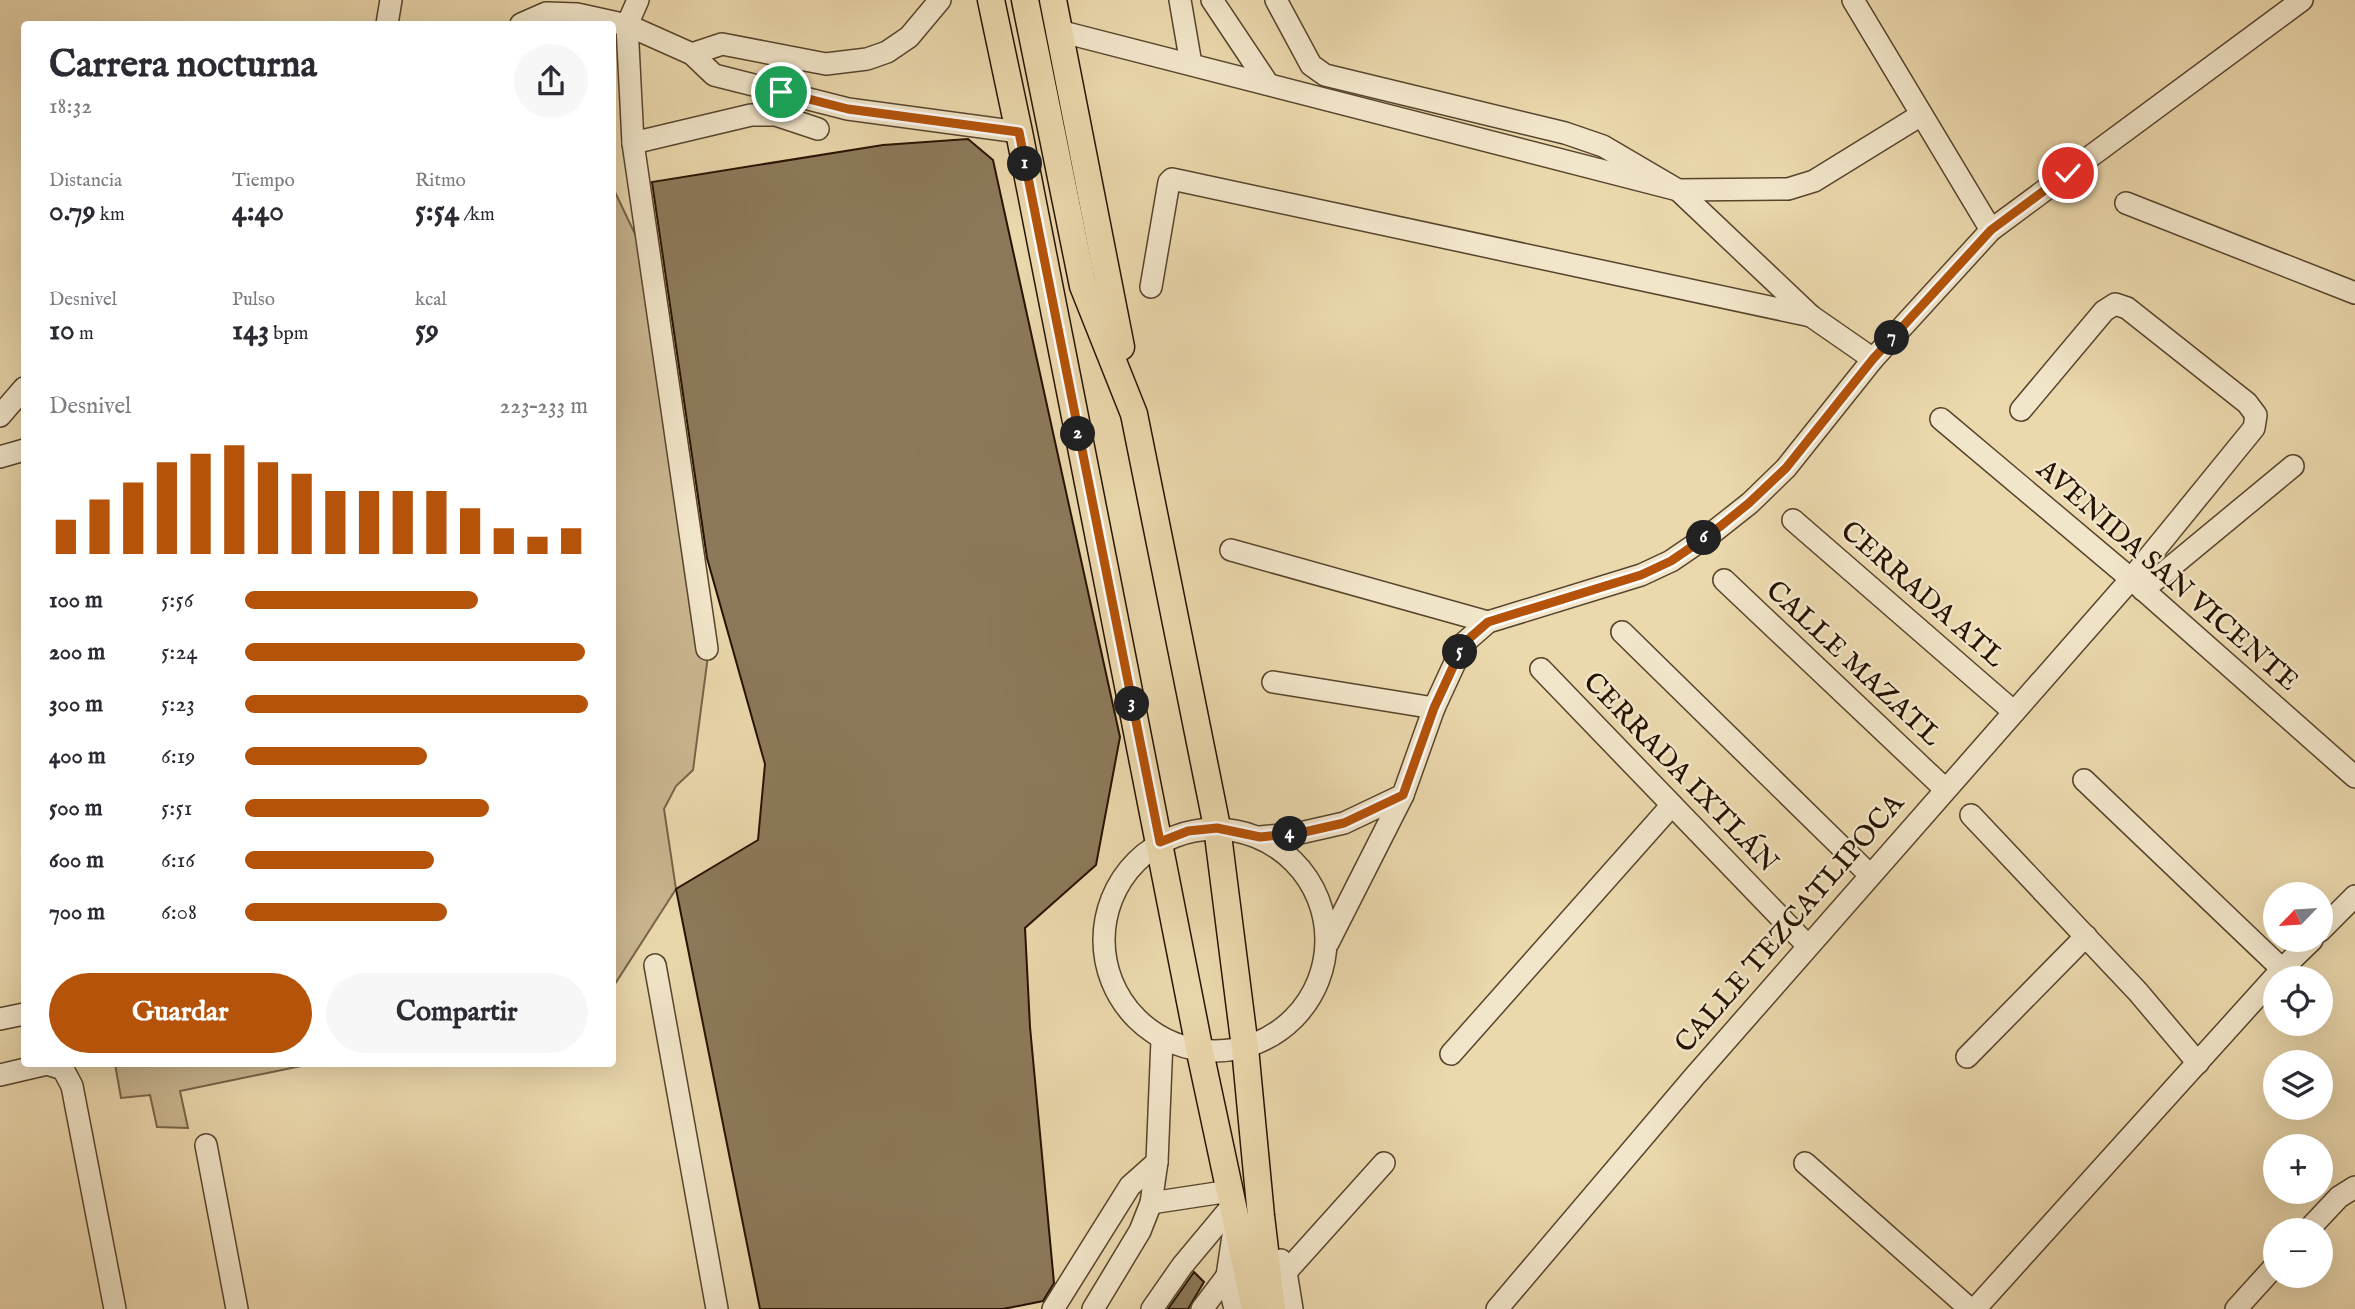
<!DOCTYPE html>
<html lang="es">
<meta charset="utf-8">
<style>
body{margin:0;font-family:"IM FELL English",serif;background:#f7f7f7;color:#2b2b33;height:100vh;display:flex;flex-direction:column;font-size:26px;white-space:nowrap}
*{box-sizing:border-box;margin:0}
p{font-size:23px;color:#7c7c81}
.icon{flex:none;width:38px;height:38px;fill:none;stroke:currentColor;stroke-width:2;stroke-linecap:round;stroke-linejoin:round}
.map{position:relative;flex:1;overflow:hidden}
.panel{position:absolute;left:21px;top:21px;width:595px;height:1046px;display:flex;flex-direction:column;background:#fff;border-radius:7px;box-shadow:0 7px 28px #0002}
.panel>*{flex:none}
.needle{width:46px;rotate:245deg}
.fabs{position:absolute;left:2263px;top:882px;display:grid;gap:14px}
.fabs a{display:grid;place-items:center;width:70px;height:70px;border-radius:50%;background:#fff;box-shadow:0 7px 28px #0002;font-size:35px}
.pin{position:absolute;display:grid;place-items:center;width:60px;height:60px;color:#fff;margin:-30px;border:4px solid #fff;border-radius:50%;box-shadow:0 2px 7px #0007}
.km{position:absolute;width:35px;height:35px;margin:-18px;border-radius:50%;background:#222;color:#fff;font-size:19px;line-height:35px;text-align:center}
.round{display:grid;place-items:center;flex:none;width:74px;height:74px;border-radius:37px;background:#f7f7f7}
.summary{display:flex;align-items:center;justify-content:space-between;height:119px;padding:0 28px}
h1{font-size:38px;font-weight:700;line-height:52px}
.metrics{display:grid;grid-template-columns:repeat(3,1fr);gap:10px;height:119px;padding:7px 28px}
.metrics div{display:grid;align-content:center}
.metrics b{font-size:30px;font-weight:700}
.metrics small{font-size:19px;font-weight:400}
.metrics p{font-size:19px}
.chart{height:196px;padding:14px 28px}
.chart p{display:flex;justify-content:space-between}
.chart svg{width:100%;height:126px;margin-top:7px;stroke:#b45309;stroke-width:6}
.button{display:flex;gap:14px;margin-top:auto;padding:14px 28px}
.button a{flex:1;height:80px;border-radius:42px;background:#b45309;color:#fff;font-size:28px;font-weight:700;line-height:80px;text-align:center}
.button a+a{background:#f7f7f7;color:#2b2b33}
ul{padding:0 28px;list-style:none;font-size:23px}
li{display:grid;grid-template-columns:112px 84px 1fr;align-items:center;height:52px}
li i{height:18px;border-radius:9px;background:#b45309}
.map>svg:first-child{display:block}
</style>
<div class="map">
<svg width="2355" height="1309" viewBox="0 0 2355 1309">
<rect width="100%" height="100%" fill="#ebd8ad"/>
<filter id="stains"><feTurbulence type="fractalNoise" baseFrequency=".00286" numOctaves="4"/><feColorMatrix values="0 0 0 0 .2 0 0 0 0 .09 0 0 0 0 .02 0 0 0 .5 -.17"/></filter>
<radialGradient id="worn" r=".72"><stop offset=".6" stop-color="#630" stop-opacity="0"/><stop offset="1" stop-color="#630" stop-opacity=".3"/></radialGradient>
<g fill="#cab690" stroke="#786448" stroke-width="2">
<path d="M614 190 646 257 709 648 693 770 676 786 664 809 676 889 613 987Z"/>
<path d="M115 1064H311L180 1091 188 1128 157 1127 150 1095 121 1098Z"/>
</g>
<g fill="#8c795a" stroke="#261200" stroke-width="2">
<path d="M968 139 993 160 1120 737 1096 865 1025 928 1030 1027 1054 1283 1043 1301 1003 1309H760L676 889 758 840 765 764 707 558 652 182 883 145Z"/>
<path d="M1194 1272 1204 1282 1188 1309H1168Z"/>
</g>
<g fill="none" stroke-linecap="round" stroke-linejoin="round">
<defs>
<g id="minor">
<path d="M638 0 627 25 633 143 707 649"/>
<path d="M1180 0 1191 64"/>
<path d="M1212 0 1268 84"/>
<path d="M1276 0 1311 65 1325 75 1565 133 1603 146 1678 190 1811 316 1873 359"/>
<path d="M1853 0 1991 230"/>
<path d="M387 24 391 0"/>
<path d="M521 24 546 13 577 14 627 25 692 54 714 75 848 109 1019 132"/>
<path d="M1059 31 1678 190 1788 189 1814 181 1921 115"/>
<path d="M692 54 722 44 826 64 867 59 887 52 909 37 940 0"/>
<path d="M633 143 751 115H776L818 129"/>
<path d="M2126 203 2355 293"/>
<path d="M1151 287 1169 182 1172 179 1811 316"/>
<path d="M0 416 24 388"/>
<path d="M1941 419 2131 579 2355 777"/>
<path d="M0 457 24 450"/>
<path d="M1793 520 2014 712"/>
<path d="M1231 550 1488 622"/>
<path d="M1724 580 1945 789"/>
<path d="M2143 590 2293 466"/>
<path d="M1622 632 1870 875"/>
<path d="M1541 669 1808 946"/>
<path d="M1273 682 1434 708"/>
<path d="M2084 780 2282 969"/>
<path d="M1971 815 2138 992 2198 1063"/>
<circle cx="1215" cy="940" r="111"/>
<path d="M1260 837 1300 833 1344 823 1403 795"/>
<path d="M2320 931 2355 896"/>
<path d="M1328 943 1403 795 1434 708 1464 643 1488 622 1641 575 1671 561 1712 533 1750 503 1786 468 1873 359 1991 230 2302 0"/>
<path d="M655 965 717 1309"/>
<path d="M0 1019 24 1014"/>
<path d="M1451 1054 1672 805"/>
<path d="M1967 1057 2086 936"/>
<path d="M0 1075 47 1064 63 1069 72 1086 115 1309"/>
<path d="M206 1145 237 1309"/>
<path d="M1805 1163 1970 1309"/>
<path d="M1151 1203 1230 1191"/>
<path d="M1234 1229 1227 1276 1235 1309"/>
<path d="M2308 1230 2339 1197 2355 1187"/>
<path d="M1281 1260 1286 1272 1292 1309"/>
<path d="M1286 1272 1384 1163"/>
<path d="M1053 1309 1130 1186 1157 1162"/>
<path d="M1093 1309 1140 1231 1151 1203 1157 1162 1162 1040"/>
<path d="M1152 1309 1182 1266 1232 1206"/>
<path d="M1202 1309 1227 1276"/>
<path d="M1497 1309 1694 1077 2131 579 2254 428 2256 415 2247 403 2127 308 2115 304 2104 311 2021 410"/>
<path d="M1975 1309 2282 969 2312 940"/>
<path d="M2236 1309 2275 1266"/>
</g>
<g id="major">
<path d="M991 0 1019 132 1200 1052 1255 1309"/>
<path d="M1025 0 1083 286 1134 414 1217 827 1245 1048 1261 1216 1272 1309"/>
<path d="M1053 0 1121 347"/>
</g>
</defs>
<use href="#minor" stroke="#57442b" stroke-width="24"/>
<use href="#major" stroke="#261200" stroke-width="29"/>
<use href="#minor" stroke="#f2e6ca" stroke-width="21"/>
<use href="#major" stroke="#ebd8ad" stroke-width="26"/>
</g>
<g fill="none" stroke-linecap="round" stroke-linejoin="round">
<defs>
<path id="route" d="M781 92 848 109 1019 132 1160 842 1188 831 1217 828 1260 837 1300 833 1344 823 1403 795 1434 708 1464 643 1488 622 1641 575 1671 561 1712 533 1749 503 1786 468 1873 359 1991 230 2068 173"/>
</defs>
<use href="#route" stroke="#fff" stroke-width="14"/>
<use href="#route" stroke="#b45309" stroke-width="9"/>
</g>
<g text-anchor="middle" dominant-baseline="central" stroke-width="5" stroke-linejoin="round" paint-order="stroke">
<g font-size="28" fill="#261200" stroke="#f2e6ca">
<text transform="translate(2167 576) rotate(41)">AVENIDA SAN VICENTE</text>
<text transform="translate(1922 595) rotate(41)">CERRADA ATL</text>
<text transform="translate(1853 664) rotate(43)">CALLE MAZATL</text>
<text transform="translate(1680 773) rotate(46)">CERRADA IXTLÁN</text>
<text transform="translate(1790 924) rotate(-49)">CALLE TEZCATLIPOCA</text>
</g>
</g>
<rect width="100%" height="100%" filter="url(#stains)"/>
<rect width="100%" height="100%" fill="url(#worn)"/>
</svg>
<div class="fabs">
<a><svg class="needle" viewBox="-14 -14 28 28"><path d="M0-13l5 13h-10z" fill="#e53935"/><path d="M0 13l5-13h-10z" fill="#7c7c81"/></svg></a>
<a><svg class="icon" aria-label="locate" viewBox="0 0 24 24"><circle cx="12" cy="12" r="6"/><path d="M12 2v4M12 18v4M2 12h4M18 12h4"/></svg></a>
<a><svg class="icon" aria-label="layers" viewBox="0 0 24 24"><path d="M12 4l9 5-9 5-9-5zM3 14l9 5 9-5"/></svg></a>
<a>+</a>
<a>−</a>
</div>
<div class="pin" style="left:781px;top:92px;background:#1e9e55"><svg class="icon" aria-label="arrive" viewBox="0 0 24 24"><path d="M6 21V4h12l-3 4 3 4H6"/></svg></div>
<div class="pin" style="left:2068px;top:173px;background:#d93025"><svg class="icon" aria-label="check" viewBox="0 0 24 24"><path d="M5 12l5 5 9-10"/></svg></div>
<b class="km" style="left:1025px;top:164px">1</b>
<b class="km" style="left:1078px;top:434px">2</b>
<b class="km" style="left:1132px;top:704px">3</b>
<b class="km" style="left:1290px;top:834px">4</b>
<b class="km" style="left:1460px;top:652px">5</b>
<b class="km" style="left:1704px;top:538px">6</b>
<b class="km" style="left:1892px;top:338px">7</b>
<section class="panel">
<div class="summary"><div><h1>Carrera nocturna</h1><p>18:32</p></div><a class="round"><svg class="icon" aria-label="share" viewBox="0 0 24 24"><path d="M12 15V3M7 8l5-5 5 5M5 13v7h14v-7"/></svg></a></div>
<div class="metrics">
<div><p>Distancia</p><b>0.79<small> km</small></b></div>
<div><p>Tiempo</p><b>4:40</b></div>
<div><p>Ritmo</p><b>5:54<small> /km</small></b></div>
</div>
<div class="metrics">
<div><p>Desnivel</p><b>10<small> m</small></b></div>
<div><p>Pulso</p><b>143<small> bpm</small></b></div>
<div><p>kcal</p><b>59</b></div>
</div>
<div class="chart"><p><span>Desnivel</span>223–233 m</p>
<svg viewBox="0 0 160 44" preserveAspectRatio="none"><path d="M5 44V32M15 44V25M25 44V19M35 44V12M45 44V9M55 44V6M65 44V12M75 44V16M85 44V22M95 44V22M105 44V22M115 44V22M125 44V28M135 44V35M145 44V38M155 44V35"/></svg>
</div>
<ul>
<li><b>100 m</b>5:56<i style="width:68%"></i></li>
<li><b>200 m</b>5:24<i style="width:99%"></i></li>
<li><b>300 m</b>5:23<i style="width:100%"></i></li>
<li><b>400 m</b>6:19<i style="width:53%"></i></li>
<li><b>500 m</b>5:51<i style="width:71%"></i></li>
<li><b>600 m</b>6:16<i style="width:55%"></i></li>
<li><b>700 m</b>6:08<i style="width:59%"></i></li>
</ul>
<div class="button"><a>Guardar</a><a>Compartir</a></div>
</section>
</div>
